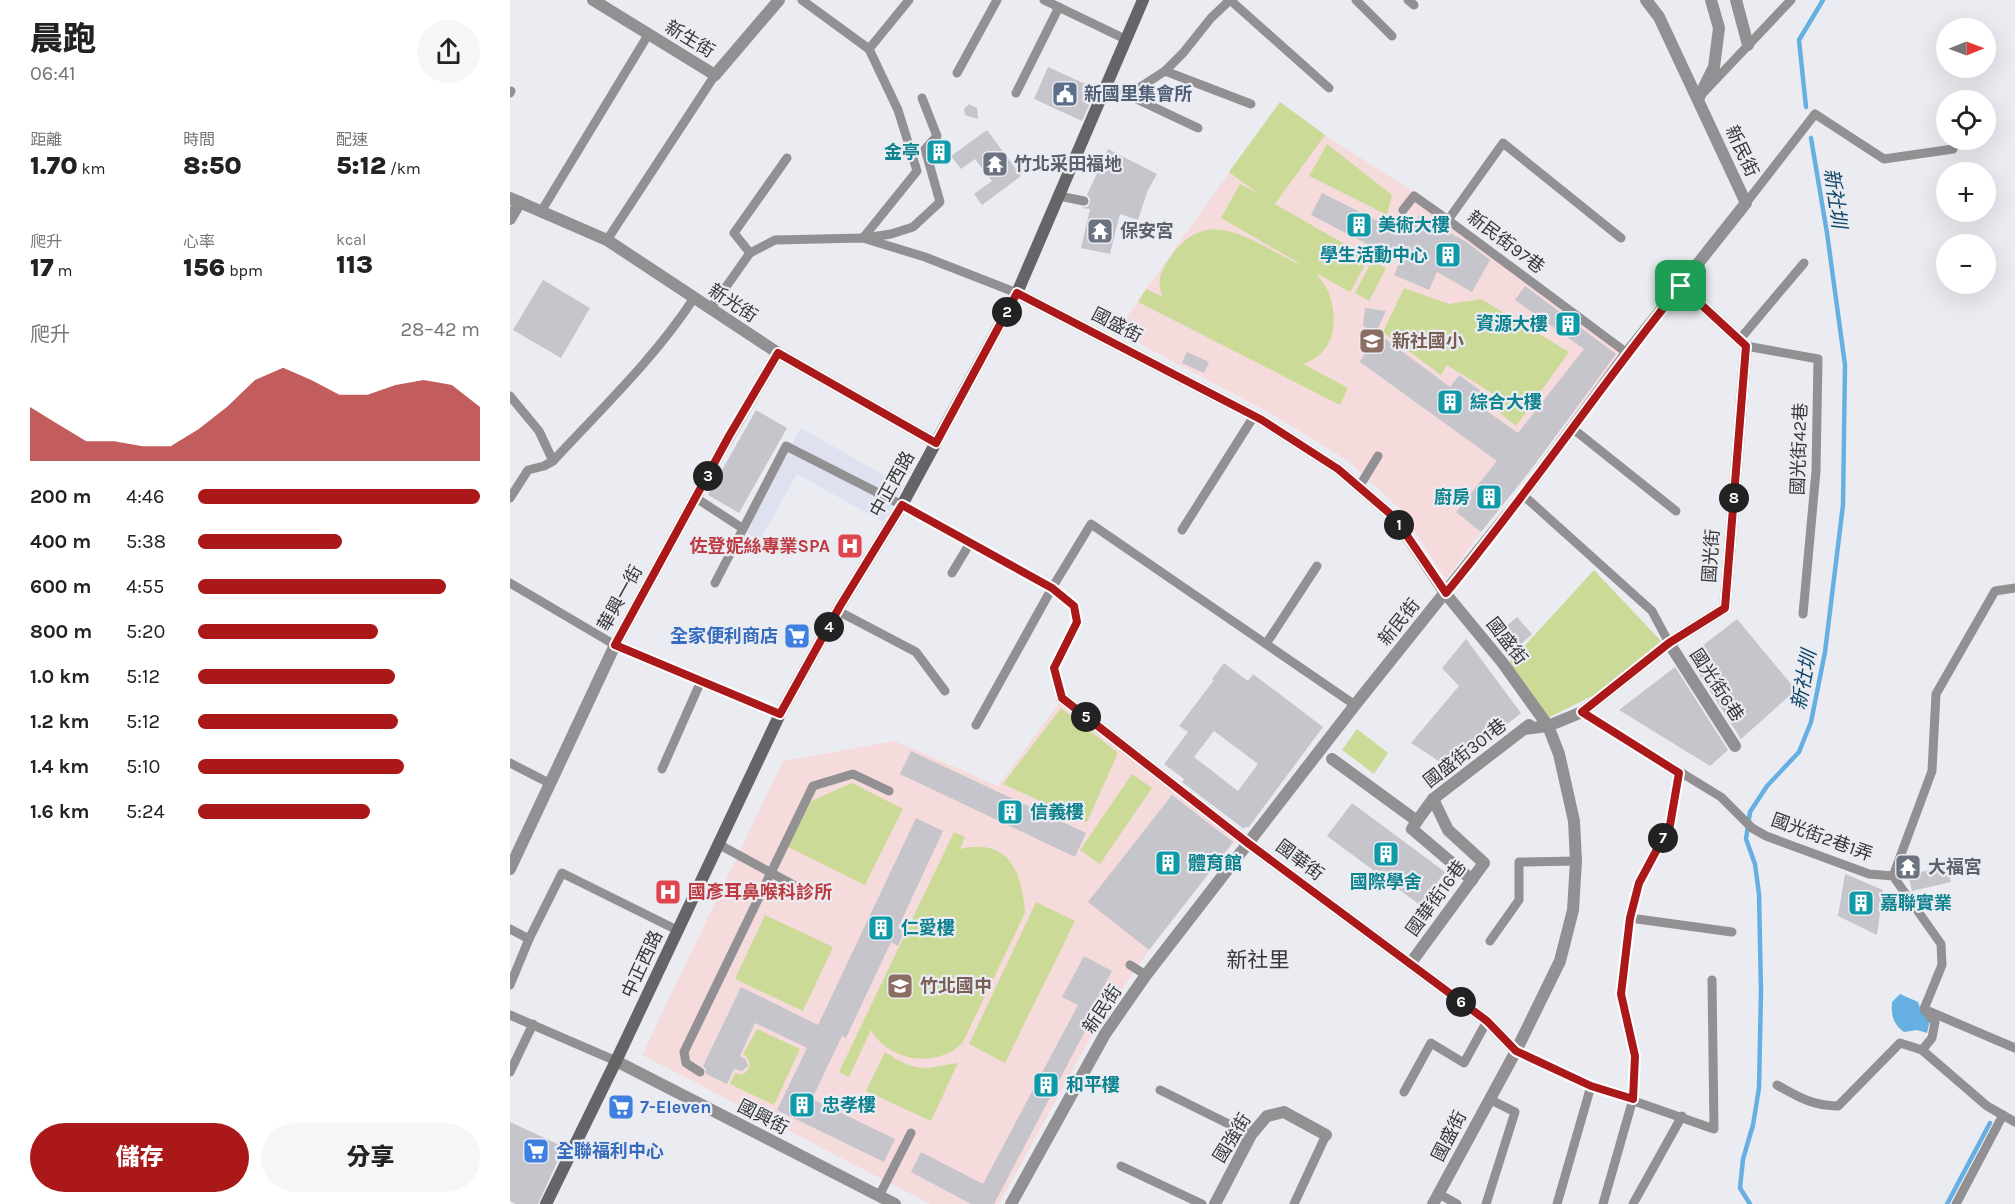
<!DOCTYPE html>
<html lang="zh-TW">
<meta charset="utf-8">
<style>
body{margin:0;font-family:Karla,"Noto Sans TC",sans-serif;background:#f6f6f6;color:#222;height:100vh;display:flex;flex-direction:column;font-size:22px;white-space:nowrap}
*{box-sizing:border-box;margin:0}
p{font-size:20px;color:#767676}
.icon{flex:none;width:33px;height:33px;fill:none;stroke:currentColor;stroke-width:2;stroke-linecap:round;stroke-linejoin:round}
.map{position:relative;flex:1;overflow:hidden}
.sheet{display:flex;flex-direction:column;background:#fff;width:510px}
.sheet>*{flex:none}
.needle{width:39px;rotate:89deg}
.tools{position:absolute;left:1426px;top:18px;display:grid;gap:12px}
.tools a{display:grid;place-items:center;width:60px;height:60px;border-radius:50%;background:#fff;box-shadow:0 6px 24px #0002;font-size:30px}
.pin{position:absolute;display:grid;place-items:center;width:51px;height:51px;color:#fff;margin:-26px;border-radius:12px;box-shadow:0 3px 9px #0006}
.km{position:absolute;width:30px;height:30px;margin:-15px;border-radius:50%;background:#222;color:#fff;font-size:16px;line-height:30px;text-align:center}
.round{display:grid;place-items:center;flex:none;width:63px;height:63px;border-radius:32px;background:#f6f6f6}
.headline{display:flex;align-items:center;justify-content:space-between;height:102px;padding:0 30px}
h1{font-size:33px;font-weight:800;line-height:45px}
.metrics{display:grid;grid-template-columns:repeat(3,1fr);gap:9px;height:102px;padding:6px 30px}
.metrics div{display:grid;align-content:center}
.metrics b{font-size:26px;font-weight:800}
.metrics small{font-size:16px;font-weight:400}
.metrics p{font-size:16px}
.chart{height:168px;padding:12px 30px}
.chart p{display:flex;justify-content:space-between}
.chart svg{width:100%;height:108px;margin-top:6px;fill:#aa1819;opacity:.7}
.cta{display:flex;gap:12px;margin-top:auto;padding:12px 30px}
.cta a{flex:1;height:69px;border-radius:36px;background:#aa1819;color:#fff;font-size:24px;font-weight:800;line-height:69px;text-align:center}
.cta a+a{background:#f6f6f6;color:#222}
ul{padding:0 30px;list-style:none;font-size:20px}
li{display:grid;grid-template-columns:96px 72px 1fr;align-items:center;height:45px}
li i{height:15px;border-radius:8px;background:#aa1819}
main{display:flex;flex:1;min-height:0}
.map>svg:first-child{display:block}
</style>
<main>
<section class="sheet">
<div class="headline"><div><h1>晨跑</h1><p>06:41</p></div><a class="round"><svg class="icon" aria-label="share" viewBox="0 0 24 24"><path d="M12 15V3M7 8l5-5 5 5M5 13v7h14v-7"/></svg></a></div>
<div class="metrics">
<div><p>距離</p><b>1.70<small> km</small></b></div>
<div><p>時間</p><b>8:50</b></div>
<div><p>配速</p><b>5:12<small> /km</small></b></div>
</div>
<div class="metrics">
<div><p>爬升</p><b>17<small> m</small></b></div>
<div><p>心率</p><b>156<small> bpm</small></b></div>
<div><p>kcal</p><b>113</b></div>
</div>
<div class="chart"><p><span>爬升</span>28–42 m</p>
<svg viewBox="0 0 160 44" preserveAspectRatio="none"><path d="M0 44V22L10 29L20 36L30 36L40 38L50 38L60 31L70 22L80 11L90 6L100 11L110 17L120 17L130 13L140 11L150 13L160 22V44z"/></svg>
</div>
<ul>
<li><b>200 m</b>4:46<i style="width:100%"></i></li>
<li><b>400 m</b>5:38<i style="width:51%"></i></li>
<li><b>600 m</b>4:55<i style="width:88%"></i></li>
<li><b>800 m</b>5:20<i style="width:64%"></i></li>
<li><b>1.0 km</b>5:12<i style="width:70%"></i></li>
<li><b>1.2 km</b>5:12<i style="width:71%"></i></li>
<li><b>1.4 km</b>5:10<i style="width:73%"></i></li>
<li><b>1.6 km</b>5:24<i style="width:61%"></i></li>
</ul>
<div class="cta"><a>儲存</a><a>分享</a></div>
</section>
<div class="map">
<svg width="1505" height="1204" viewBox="0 0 1505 1204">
<rect width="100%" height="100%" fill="#ebecf2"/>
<path fill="#dee1ef" d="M291 428 393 486 373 522 287 474 250 540 234 531Z"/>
<g fill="#f6dbdc">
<path d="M770 102 815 135 927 207 1113 350 971 532 936 580 890 509 838 461 760 413 607 332 636 289Z"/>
<path d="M549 703 728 838 639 950 589 1022 489 1204H420L132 1055 273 761 385 741 488 786Z"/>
</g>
<g fill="#cbda97">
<path d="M770 102 815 135 765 204 859 258 840 292 806 273C810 279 816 286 819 293 829 322 825 353 793 364L838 388 830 405 628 302 636 289 653 297C645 280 652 269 662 255 701 200 749 248 794 266L711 218 730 184 750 195 719 172Z"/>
<path d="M817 144 882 195 877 215 799 176Z"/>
<path d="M862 261 876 268 859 301 845 293Z"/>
<path d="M894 288 939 304 971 299 1059 352 1006 426 980 405 985 395 937 365 931 375 873 332Z"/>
<path d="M1084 570 1151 641 1084 695 1038 718 999 663Z"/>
<path d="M551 708 608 753 577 822 493 784Z"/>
<path d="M847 729 878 753 864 774 832 750Z"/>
<path d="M622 774 642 788 590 864 570 850Z"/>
<path d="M342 783 393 809 355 885 278 847 301 801Z"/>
<path d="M444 832 455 837 450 849C499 838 512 871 515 913L453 1042C428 1069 379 1062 361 1030L339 1077 329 1072Z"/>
<path d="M526 902 565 921 495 1063 459 1044Z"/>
<path d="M255 915 323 947 293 1011 225 979Z"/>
<path d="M247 1029 290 1049 264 1105 220 1084 225 1073 232 1075C242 1069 242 1061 233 1054Z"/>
<path d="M375 1052C408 1073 411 1069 448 1063L421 1121 356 1091Z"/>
</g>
<path fill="#65afe3" d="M1390 994 1408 1002 1411 1011 1420 1020 1417 1033 1407 1030 1394 1032C1383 1024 1381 1015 1382 1002Z"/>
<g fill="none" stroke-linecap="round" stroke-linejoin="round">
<g stroke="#65afe3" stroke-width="4.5">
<path d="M1296 107 1289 40 1313 0"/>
<path d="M1240 1204 1230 1188 1233 1159 1243 1125 1249 1088 1251 991 1249 894 1245 864 1236 839 1240 812 1257 786 1289 752 1301 722 1315 652 1333 505 1335 365 1317 233 1301 138"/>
<path d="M1437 1204 1480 1123"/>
</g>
</g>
<g fill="#c6c5cb" fill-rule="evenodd">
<path d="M538 67 586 89 572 121 524 99Z"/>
<path d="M459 104 467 108 468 119 455 115 454 109Z"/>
<path d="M477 130 511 176 472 205 464 194 482 181 465 159 451 169 441 156Z"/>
<path d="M598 149 647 174 637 192 628 220 610 214 600 254 571 248 580 209 571 208 577 207 580 203V198L577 195Z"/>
<path d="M812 193 896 235 909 215 958 243 980 260 962 292 927 272 919 290 884 275 890 261 801 215Z"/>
<path d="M33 280 80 308 51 358 3 330Z"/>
<path d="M1015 286 1106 354 1020 471 971 532 946 512 987 461 850 362 866 332 940 387 949 375 978 396 971 407 1008 433 1074 349 1005 300Z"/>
<path d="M855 308 876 311 866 332 853 326Z"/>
<path d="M677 352 699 362 694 373 672 363Z"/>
<path d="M246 410 277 428 229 513 198 495Z"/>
<path d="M1007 617 1022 634 1010 645 995 627Z"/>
<path d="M1227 619 1286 690 1231 739 1178 657Z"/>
<path d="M956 639 1011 713 941 769 901 743 949 686 932 668Z"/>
<path d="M714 663 738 681 743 674 813 727 738 828 736 826 734 829 672 782 674 779 654 764 678 732 669 726 704 680 702 679ZM704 731 748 764 728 791 684 757Z"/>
<path d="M1165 667 1218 750 1200 766 1109 710Z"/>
<path d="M401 751 576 833 565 857 390 774Z"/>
<path d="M662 795 723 842 639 950 578 902Z"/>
<path d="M842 803 935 872 910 905 817 836Z"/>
<path d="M406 818 433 831 388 928 395 931 388 946 381 942 336 1038 332 1036 302 1099 385 1139 374 1162 267 1110 297 1048 245 1023 230 1056 236 1060 238 1066 232 1071 224 1069 217 1084 196 1074V1069L193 1066 231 987 308 1025Z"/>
<path d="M1437 866 1441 882 1402 891 1398 875Z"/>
<path d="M1335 874 1373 890 1367 935 1328 916Z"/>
<path d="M574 956 602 971 578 1016 582 1018 484 1204H461L401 1172 411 1152 473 1184 568 1005 552 997Z"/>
<path d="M0 1122 54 1147 28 1204H6L0 1201Z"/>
</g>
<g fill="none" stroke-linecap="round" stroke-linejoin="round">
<g stroke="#929092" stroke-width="9">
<path d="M292 0 359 49 388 110 407 171 353 238"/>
<path d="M534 0 615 39"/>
<path d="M720 0 819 88"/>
<path d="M846 0 882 36"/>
<path d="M898 0 904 5"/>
<path d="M359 49 399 0"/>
<path d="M655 71 741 104"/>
<path d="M447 73 487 0"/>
<path d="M1194 92 1281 0"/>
<path d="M0 93 1 91"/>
<path d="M506 93 549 7"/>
<path d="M594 93 618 95 655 71 673 53 701 18 720 0"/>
<path d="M618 95 688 128"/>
<path d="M549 196 574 201"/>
<path d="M1236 203 1305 114 1374 159 1443 149"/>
<path d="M32 210 138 35"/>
<path d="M893 210 904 196 938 220"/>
<path d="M355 238 381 234 403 227 430 202 415 149 427 136 412 98"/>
<path d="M1111 238 993 143 938 220 1117 353"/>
<path d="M97 240 205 75"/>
<path d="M240 253 224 233 277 158"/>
<path d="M201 308 240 253 265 240 353 238 415 257 507 293"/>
<path d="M1230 339 1294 263"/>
<path d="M1236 346 1308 359 1306 471 1293 614"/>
<path d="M0 396 29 431 43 461"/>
<path d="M1062 428 1166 511"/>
<path d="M849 487 868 456"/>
<path d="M1013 495 1142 611 1159 643"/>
<path d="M0 498 18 470 34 466 43 461C92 408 144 359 184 298"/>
<path d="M186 498 232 528"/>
<path d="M672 530 744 416"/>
<path d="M442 573 460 543"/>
<path d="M0 583 105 645 270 714"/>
<path d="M205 583 276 446 392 505 542 588 564 606 567 622 544 668 552 698"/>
<path d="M328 611 406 652 435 691"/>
<path d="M756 644 807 566"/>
<path d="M1072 712 1211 797 1242 828 1256 836 1359 874 1383 876 1431 944 1432 965 1414 1009"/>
<path d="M466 725 542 588 581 524 845 705"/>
<path d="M0 763 39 783"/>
<path d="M152 769 191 681"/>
<path d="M1169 773 1159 825 1129 883 1120 918 1222 932"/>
<path d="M208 844 289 888"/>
<path d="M1383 876 1422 771 1426 694 1485 591 1505 588"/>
<path d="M0 929 19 939 52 873 167 930"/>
<path d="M980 941 1009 900V862L1066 861"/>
<path d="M620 965 636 975"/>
<path d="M0 985 19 939"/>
<path d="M1414 1009 1425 1022 1422 1038 1412 1050 1477 1106 1505 1122"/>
<path d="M1416 1010 1505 1048"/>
<path d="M0 1015 106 1061"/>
<path d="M1006 1051 1081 1086 1204 1129 1202 980"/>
<path d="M0 1072 23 1024"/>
<path d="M190 1072 176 1063 174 1052 303 786 343 774 379 791"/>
<path d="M1267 1085C1288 1097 1303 1106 1328 1106L1390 1043 1412 1050"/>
<path d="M650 1090 741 1135"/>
<path d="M894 1092 921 1043 954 1063 977 1021"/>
<path d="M611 1166 692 1204"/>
<path d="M929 1194 947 1204"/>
<path d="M369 1196 401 1133"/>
<path d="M784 1204 816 1135"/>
<path d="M976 1204 1005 1112 979 1099"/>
<path d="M1047 1204 1081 1086"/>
<path d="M1093 1204 1123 1099 1125 1056 1111 994 1120 918"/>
<path d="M1123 1204 1172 1116"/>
<path d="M1446 1204 1493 1115"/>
</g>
<g stroke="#929092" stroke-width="12">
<path d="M83 0 205 75 269 0"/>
<path d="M1226 0 1238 45"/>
<path d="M1188 99 1204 67 1209 28 1201 0"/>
<path d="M0 198 97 240 268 353 426 443"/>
<path d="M0 219 10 202"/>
<path d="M507 293 752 420 828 469 885 518 935 593 992 662 1038 726 1049 754 1064 821 1066 861 1063 910 1050 961 1006 1051 923 1204"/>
<path d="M1159 643 1225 746"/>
<path d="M552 698 739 844 977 1021 1006 1051"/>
<path d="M1014 729 1038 726 1072 712 1159 643 1215 608 1236 346 1171 286"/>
<path d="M822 759 907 821 902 829 962 880"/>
<path d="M907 821 923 799 1019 725"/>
<path d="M0 869 105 645 213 447 268 353"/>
<path d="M900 964 974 863 938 830 923 799"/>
<path d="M106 1061 385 1204"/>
<path d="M501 1204 595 1034 636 975 845 705 1013 495 1117 353 1236 203 1149 17 1136 0"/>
<path d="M705 1204 741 1135 757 1116 774 1112 816 1135"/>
</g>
<path stroke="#676467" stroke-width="12" d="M36 1204 106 1061 270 714 330 606 392 505 507 293 633 0"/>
</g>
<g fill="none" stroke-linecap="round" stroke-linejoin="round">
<defs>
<path id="route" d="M1171 286 1236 346 1215 608 1159 643 1072 712 1169 773 1160 825 1129 883 1120 918 1111 994 1125 1056 1123 1099 1081 1086 1006 1051 977 1021 739 844 552 698 544 668 567 622 564 606 542 588 392 505 330 606 270 714 105 645 219 436 268 353 426 443 507 293 752 420 828 469 885 518 936 593C1018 494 1090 386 1171 286Z"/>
</defs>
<use href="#route" stroke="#fff" stroke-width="12"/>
<use href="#route" stroke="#aa1819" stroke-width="8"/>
</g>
<defs>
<symbol id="civic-square" viewBox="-11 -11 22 22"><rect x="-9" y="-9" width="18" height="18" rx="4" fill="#5c6f8a" stroke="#ebecf2"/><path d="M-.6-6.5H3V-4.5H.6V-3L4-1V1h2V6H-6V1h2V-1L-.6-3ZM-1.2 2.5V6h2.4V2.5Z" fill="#fff"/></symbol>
<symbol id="building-square" viewBox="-11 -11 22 22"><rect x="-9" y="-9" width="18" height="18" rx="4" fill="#0f9aa8" stroke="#ebecf2"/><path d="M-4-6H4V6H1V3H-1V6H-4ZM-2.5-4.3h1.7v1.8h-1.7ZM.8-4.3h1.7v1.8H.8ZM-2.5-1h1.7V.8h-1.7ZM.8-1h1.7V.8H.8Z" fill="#fff"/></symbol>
<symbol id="temple-square" viewBox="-11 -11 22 22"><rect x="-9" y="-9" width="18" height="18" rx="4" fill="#6b7280" stroke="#ebecf2"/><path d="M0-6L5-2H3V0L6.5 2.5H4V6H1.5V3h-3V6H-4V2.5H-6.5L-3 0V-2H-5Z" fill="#fff"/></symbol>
<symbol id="school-square" viewBox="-11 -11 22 22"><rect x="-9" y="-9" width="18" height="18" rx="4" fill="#8d6e63" stroke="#ebecf2"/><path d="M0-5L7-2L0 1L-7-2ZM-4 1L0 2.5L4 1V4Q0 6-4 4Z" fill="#fff"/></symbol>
<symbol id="hospital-square" viewBox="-11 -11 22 22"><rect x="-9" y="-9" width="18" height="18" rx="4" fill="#e0444e" stroke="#ebecf2"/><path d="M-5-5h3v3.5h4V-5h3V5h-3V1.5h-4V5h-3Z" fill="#fff"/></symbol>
<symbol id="supermarket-square" viewBox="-11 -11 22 22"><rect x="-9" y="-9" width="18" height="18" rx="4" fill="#3f7fe0" stroke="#ebecf2"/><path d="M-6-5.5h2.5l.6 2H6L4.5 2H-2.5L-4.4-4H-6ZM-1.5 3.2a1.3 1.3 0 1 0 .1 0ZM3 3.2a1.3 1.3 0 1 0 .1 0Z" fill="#fff"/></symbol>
</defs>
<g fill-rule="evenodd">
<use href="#civic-square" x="540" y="79" width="30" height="30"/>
<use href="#building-square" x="414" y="137" width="30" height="30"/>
<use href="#temple-square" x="470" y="149" width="30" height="30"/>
<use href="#building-square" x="834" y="210" width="30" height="30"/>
<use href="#temple-square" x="575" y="216" width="30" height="30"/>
<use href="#building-square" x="923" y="240" width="30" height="30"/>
<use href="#building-square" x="1043" y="309" width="30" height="30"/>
<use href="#school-square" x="847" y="326" width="30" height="30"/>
<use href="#building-square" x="925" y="387" width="30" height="30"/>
<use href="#building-square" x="964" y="482" width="30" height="30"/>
<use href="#hospital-square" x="325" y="531" width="30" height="30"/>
<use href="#supermarket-square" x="272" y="621" width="30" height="30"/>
<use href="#building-square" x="485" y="797" width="30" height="30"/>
<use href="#building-square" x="861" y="839" width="30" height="30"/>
<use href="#building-square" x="643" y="848" width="30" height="30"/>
<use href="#temple-square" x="1383" y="852" width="30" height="30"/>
<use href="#hospital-square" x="143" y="877" width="30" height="30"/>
<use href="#building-square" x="1336" y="888" width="30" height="30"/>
<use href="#building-square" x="356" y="913" width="30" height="30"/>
<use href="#school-square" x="375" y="971" width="30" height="30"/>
<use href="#building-square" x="521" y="1070" width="30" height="30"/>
<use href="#building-square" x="277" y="1090" width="30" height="30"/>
<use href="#supermarket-square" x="96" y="1092" width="30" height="30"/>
<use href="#supermarket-square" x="11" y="1136" width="30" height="30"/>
</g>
<g text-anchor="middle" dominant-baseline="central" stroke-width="4.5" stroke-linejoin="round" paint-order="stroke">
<g font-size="18" fill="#363739" stroke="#ebecf2">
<text transform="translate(180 39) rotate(31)">新生街</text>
<text transform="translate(1232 151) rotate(65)">新民街</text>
<text transform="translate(996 242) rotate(37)">新民街97巷</text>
<text transform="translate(223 303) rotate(33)">新光街</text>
<text transform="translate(607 325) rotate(27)">國盛街</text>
<text transform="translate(1289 449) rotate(-88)">國光街42巷</text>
<text transform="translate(382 484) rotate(-61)">中正西路</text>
<text transform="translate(1201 556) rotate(-86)">國光街</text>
<text transform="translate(110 598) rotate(-61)">華興一街</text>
<text transform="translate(889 622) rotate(-51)">新民街</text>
<text transform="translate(997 641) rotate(52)">國盛街</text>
<text transform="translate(1207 685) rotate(57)">國光街6巷</text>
<text transform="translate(955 753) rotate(-38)">國盛街301巷</text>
<text transform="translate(1312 837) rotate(20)">國光街2巷1弄</text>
<text transform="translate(790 860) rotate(37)">國華街</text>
<text transform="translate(926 898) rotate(-54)">國華街16巷</text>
<text transform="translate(132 964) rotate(-65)">中正西路</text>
<text transform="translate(592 1009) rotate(-56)">新民街</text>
<text transform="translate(253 1117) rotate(27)">國興街</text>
<text transform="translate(939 1136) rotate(-63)">國盛街</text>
<text transform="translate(722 1138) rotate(-58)">國強街</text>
</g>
<g font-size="18" font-weight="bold" fill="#4e5e75" stroke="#ebecf2" text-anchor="start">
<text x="574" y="94">新國里集會所</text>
</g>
<g font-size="18" font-weight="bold" fill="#0d838f" stroke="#ebecf2" text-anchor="start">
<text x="410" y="152" text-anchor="end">金亭</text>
<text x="868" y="225">美術大樓</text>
<text x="918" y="255" text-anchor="end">學生活動中心</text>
<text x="1038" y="324" text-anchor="end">資源大樓</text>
<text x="960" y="402">綜合大樓</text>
<text x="960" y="497" text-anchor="end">廚房</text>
<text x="520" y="812">信義樓</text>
<text x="678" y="863">體育館</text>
<text x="876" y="882" text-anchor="middle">國際學舍</text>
<text x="1370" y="903">嘉聯實業</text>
<text x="391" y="928">仁愛樓</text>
<text x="556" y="1085">和平樓</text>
<text x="312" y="1105">忠孝樓</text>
</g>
<g font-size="18" font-weight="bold" fill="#5b616d" stroke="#ebecf2" text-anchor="start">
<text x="504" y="164">竹北采田福地</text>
<text x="610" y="231">保安宮</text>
<text x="1418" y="867">大福宮</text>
</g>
<g font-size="18" font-weight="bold" fill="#785e54" stroke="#ebecf2" text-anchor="start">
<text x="882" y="341">新社國小</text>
<text x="410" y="986">竹北國中</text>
</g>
<g font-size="18" font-weight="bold" fill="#be3a42" stroke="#ebecf2" text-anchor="end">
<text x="320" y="546">佐登妮絲專業SPA</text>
<text x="178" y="892" text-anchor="start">國彥耳鼻喉科診所</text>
</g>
<g font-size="18" font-weight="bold" fill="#366cbe" stroke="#ebecf2" text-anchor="start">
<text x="268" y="636" text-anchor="end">全家便利商店</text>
<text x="130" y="1107">7-Eleven</text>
<text x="46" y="1151">全聯福利中心</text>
</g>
<g font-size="20" font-style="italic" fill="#0e476a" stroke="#ebecf2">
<text transform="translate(1325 198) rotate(82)">新社圳</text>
<text transform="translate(1294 680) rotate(-79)">新社圳</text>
</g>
<g font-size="21" fill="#35363b" stroke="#ebecf2">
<text x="748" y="960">新社里</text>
</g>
</g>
</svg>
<div class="tools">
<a><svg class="needle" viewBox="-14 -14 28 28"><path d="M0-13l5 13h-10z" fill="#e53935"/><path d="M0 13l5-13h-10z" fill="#767676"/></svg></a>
<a><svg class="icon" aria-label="locate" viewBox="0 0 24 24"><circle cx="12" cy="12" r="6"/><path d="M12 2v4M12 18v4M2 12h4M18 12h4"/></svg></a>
<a>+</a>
<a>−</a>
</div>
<div class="pin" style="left:1171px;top:286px;background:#1e9e55"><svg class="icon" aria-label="arrive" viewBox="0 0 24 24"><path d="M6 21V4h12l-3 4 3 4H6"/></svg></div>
<b class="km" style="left:889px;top:525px">1</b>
<b class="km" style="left:497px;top:312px">2</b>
<b class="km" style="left:198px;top:476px">3</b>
<b class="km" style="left:319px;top:627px">4</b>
<b class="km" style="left:576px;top:717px">5</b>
<b class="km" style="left:951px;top:1002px">6</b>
<b class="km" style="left:1153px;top:838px">7</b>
<b class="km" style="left:1224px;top:498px">8</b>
</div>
</main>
